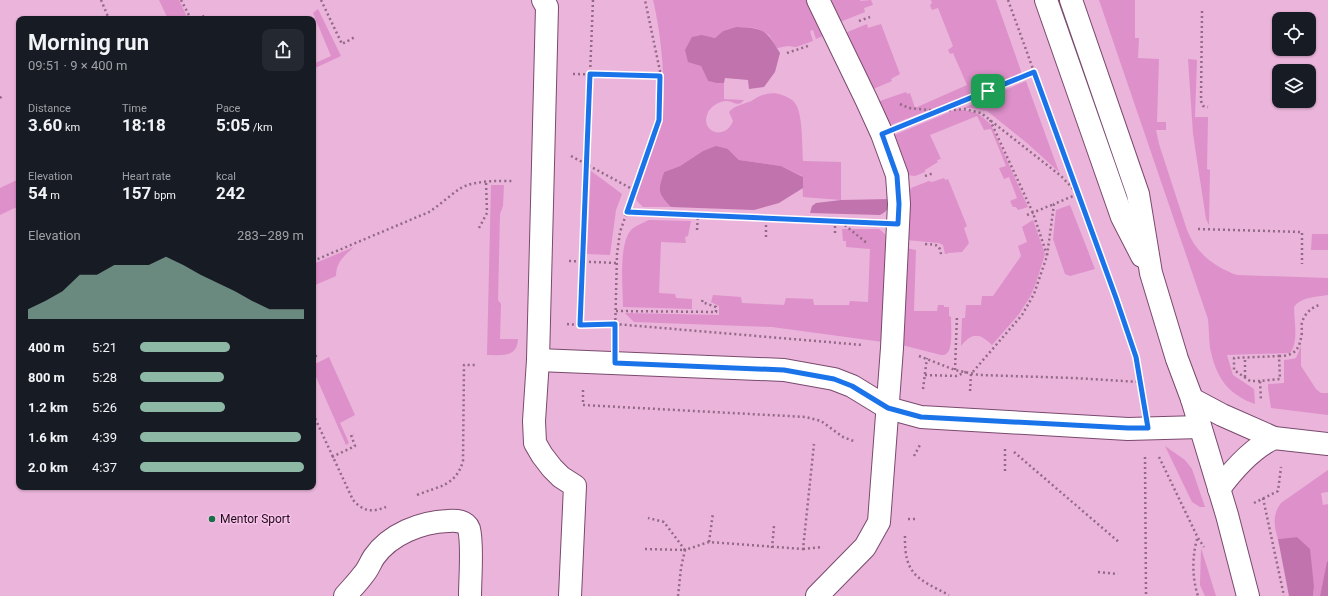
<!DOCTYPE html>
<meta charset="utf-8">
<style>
body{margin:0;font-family:Roboto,sans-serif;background:#242831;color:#f1f3f6;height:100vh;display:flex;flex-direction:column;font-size:15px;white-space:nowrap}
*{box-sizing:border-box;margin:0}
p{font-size:13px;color:#9ea1a6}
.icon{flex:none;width:22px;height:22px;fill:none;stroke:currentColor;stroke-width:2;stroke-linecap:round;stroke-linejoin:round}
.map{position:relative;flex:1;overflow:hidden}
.side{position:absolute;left:16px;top:16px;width:300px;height:474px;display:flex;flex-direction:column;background:#171b24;border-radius:8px;box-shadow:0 1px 3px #0004}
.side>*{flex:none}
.controls{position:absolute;left:1272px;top:12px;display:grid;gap:8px}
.controls a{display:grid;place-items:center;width:44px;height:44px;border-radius:8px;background:#171b24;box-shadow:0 1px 3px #0004;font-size:20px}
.pin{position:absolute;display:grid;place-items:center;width:34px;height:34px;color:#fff;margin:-17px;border-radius:8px;box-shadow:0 2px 6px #0006}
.round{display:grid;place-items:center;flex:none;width:42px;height:42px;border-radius:8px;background:#242831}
.headline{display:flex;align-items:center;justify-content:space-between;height:68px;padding:0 12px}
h1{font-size:22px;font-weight:700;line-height:30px}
.metrics{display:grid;grid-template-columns:repeat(3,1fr);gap:6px;height:68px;padding:4px 12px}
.metrics div{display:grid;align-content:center}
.metrics b{font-size:17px;font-weight:700}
.metrics small{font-size:11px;font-weight:400}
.metrics p{font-size:11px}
.chart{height:112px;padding:8px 12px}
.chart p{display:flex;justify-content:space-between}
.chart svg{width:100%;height:72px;margin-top:4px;fill:#8eb8a6;opacity:.7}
ul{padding:0 12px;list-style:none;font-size:13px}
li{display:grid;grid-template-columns:64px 48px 1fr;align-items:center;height:30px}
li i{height:10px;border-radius:5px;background:#8eb8a6}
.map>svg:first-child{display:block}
</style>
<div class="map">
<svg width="1328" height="596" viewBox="0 0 1328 596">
<rect width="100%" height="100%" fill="#ebb4db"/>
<g fill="#dd90c9">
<path d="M159 0H179L188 19H168Z"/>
<path d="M653 0H810L825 35 816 39 813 30 810 31 813 41 796 47 788 46 777 48 769 35 756 28 736 27 723 31 715 38 702 35 701 66 708 81 716 83H724V99L744 100C738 108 734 101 727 101 719 101 709 107 707 115 701 132 725 141 733 121L729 112C734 105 746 104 753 100 762 94 772 91 782 95 787 97 792 99 795 103 803 113 802 147 803 161L841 162V200L803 197 802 176 781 166 739 160 728 149 703 151 680 166 664 172C658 190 657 193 671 207H643L637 201 636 198 637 191C644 171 653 151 659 131 669 100 661 32 653 0Z"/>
<path d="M829 0H860L861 1 871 0 873 5 864 8 865 12 840 22Z"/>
<path d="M931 0H996L1022 74 888 126 877 102 906 92 907 94 910 93 915 108 967 85 953 53 950 54 948 50 953 46 938 8 932 10 930 5 932 3Z"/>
<path d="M1099 0H1135V38H1139L1138 58 1159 59 1157 122H1166V130H1156L1159 144 1187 230C1196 253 1214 267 1237 275L1328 278V295C1316 297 1301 297 1294 307 1294 322 1299 341 1290 353L1227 355 1233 375 1254 389 1255 404C1227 394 1216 377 1210 348 1209 339 1209 329 1208 319Z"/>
<path d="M318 9 341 56 313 69V64L331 56 313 13Z"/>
<path d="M867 24 868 28 881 24 900 74 891 79 892 81 871 90 845 33Z"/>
<path d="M1188 59 1197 60 1195 117H1208L1207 169 1210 170 1209 225 1206 219 1193 134Z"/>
<path d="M1026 81 1059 172 1027 143 987 111 972 108H963Z"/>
<path d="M957 109C975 112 979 112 991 125L1028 207 1018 210 1016 207H1013L1010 201 1017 198 1009 177 1004 179 999 168 1006 166 991 129 984 130 977 116 930 135 941 159 937 160 938 162 925 170V172L915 176 907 175 892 136Z"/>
<path d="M591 171 622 194 616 210 610 255 587 254Z"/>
<path d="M944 178 945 180 948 179 967 226 964 228 969 243 962 252 948 253 947 254H945L943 245 939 243 906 240 908 198 911 188 929 181 932 182Z"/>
<path d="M19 179V206L0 215V188Z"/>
<path d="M491 185H504L503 206 500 214 498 300 501 304 500 339H518C517 358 502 355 487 355Z"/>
<path d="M1070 205 1095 269 1070 276 1065 274 1053 239 1056 210Z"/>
<path d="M649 220 691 221 688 236 685 237 686 243 661 242 659 293 675 294 676 298 692 299V309L623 307C623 288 618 242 632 229 637 225 643 223 649 220Z"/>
<path d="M1033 220 1045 254 1036 283 1030 297 1019 314 992 345C980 333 972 332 961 346L962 318H965L966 305H981L982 296H993L1021 256 1018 246 1027 242 1022 227Z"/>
<path d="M842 229H879L885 234 888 241 883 342 772 327 634 322 625 313 719 315V306L711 302 713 295 741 297 742 303 784 305 786 298 813 299 814 305H849L850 301 868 302 870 249 846 247V241H843Z"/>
<path d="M1312 234H1328V250H1311Z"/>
<path d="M354 247C344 256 336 262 336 276L313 286V264Z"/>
<path d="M906 248 916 250 914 311H937L938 305H944V307H949V316L951 317C951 325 953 348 947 353 946 355 943 355 941 355L902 345Z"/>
<path d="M1301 346V366L1316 389 1321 393H1328V415L1271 408 1268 388V384L1284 383V360L1292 359 1296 358Z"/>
<path d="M329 357 355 415 340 423 349 443 346 445 313 370V365Z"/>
<path d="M1165 446 1185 460 1192 469 1205 507H1200L1192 502Z"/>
<path d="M1328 470V492L1321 493 1323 505 1328 504V561L1320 596H1313L1314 586 1309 549 1297 537 1278 539C1274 526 1272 515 1281 503Z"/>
<path d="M1201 548 1216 596H1205L1200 585Z"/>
</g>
<g fill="#c073ad">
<path d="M736 27C763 28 766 29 780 53L775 72 764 87 749 89 748 80 725 78 724 83H716L708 81 701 66 688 62 685 50 692 37 702 35 715 38 723 31Z"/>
<path d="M716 146 728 149 739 160 781 166 803 177V188L779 203 754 210 671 207C657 193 658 190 664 172L680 166 703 151Z"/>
<path d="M891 199C889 207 888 211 880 215L810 213 812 206 816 203 841 200Z"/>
<path d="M1297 537 1310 549 1314 586 1313 596H1289L1278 539Z"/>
<path d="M1328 561V596H1320L1327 562Z"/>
</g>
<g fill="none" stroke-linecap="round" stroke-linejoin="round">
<defs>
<g id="minor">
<path d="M543 0 547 7 538 360 534 421 535 443 542 455 552 468 561 477 575 486 570 596"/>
<path d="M1046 0 1122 217 1142 256"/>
<path d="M1071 0 1138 194 1151 273 1177 359 1192 399 1227 515 1248 596"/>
<path d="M538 360 784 370 834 379 852 386 888 408 921 417 1128 429 1200 427"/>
<path d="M1192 399 1222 415 1274 438 1328 444"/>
<path d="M1219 489C1233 470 1251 449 1274 438"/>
<path d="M345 596C351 589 358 582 363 575 368 570 370 563 374 557 390 534 421 522 448 521 456 520 466 521 469 529 473 544 470 579 470 596"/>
<path d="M817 596 865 547 879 522 892 348 899 204 897 175 882 134 866 99 818 0"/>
</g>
</defs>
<use href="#minor" stroke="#794a6d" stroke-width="24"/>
<g stroke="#926a86" stroke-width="2.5" stroke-dasharray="2 3" stroke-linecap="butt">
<path d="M101 0 109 19"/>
<path d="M181 0 191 19"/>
<path d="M321 0 342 44 355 37"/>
<path d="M593 0 580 325 615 324 863 345"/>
<path d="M1008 0 1116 298 1136 357 1143 401"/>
<path d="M1202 11 1201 101 1203 106 1208 107"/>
<path d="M198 19 206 15"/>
<path d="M859 21 870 17"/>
<path d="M787 53 808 46"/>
<path d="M573 74 661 76"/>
<path d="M0 98 2 96"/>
<path d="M900 104 909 108 918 109 942 111 964 109 981 113 1061 176 1078 194 1054 204 1047 256 1034 294 1022 315 971 374 970 392"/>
<path d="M946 109 1034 72"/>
<path d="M990 120 1033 213 1047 255"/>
<path d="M909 124 941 111"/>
<path d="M571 156 634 190"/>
<path d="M925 176 934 173"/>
<path d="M627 212 869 223"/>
<path d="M1027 215 1054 204"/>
<path d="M835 221V235"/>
<path d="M841 222 868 244"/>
<path d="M479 228 487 213 486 182"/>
<path d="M1198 229 1302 232V264"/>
<path d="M697 230 698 215"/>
<path d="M766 237V218"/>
<path d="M925 244C935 245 940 243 941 255"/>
<path d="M313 261 429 212C440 205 450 195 461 188 475 180 499 181 514 181"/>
<path d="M569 261 616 263"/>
<path d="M616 311 716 312V307L702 302 703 298"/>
<path d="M567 324 580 325"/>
<path d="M615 335 617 254 620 232 659 120 661 76 645 0"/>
<path d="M313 351 316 356 313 357"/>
<path d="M919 356 955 370 979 375 1074 378 1140 382"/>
<path d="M1279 356C1296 356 1300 348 1302 332 1302 329 1301 326 1302 323 1304 314 1311 308 1319 305"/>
<path d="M955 370 957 315"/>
<path d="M925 375 956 376 966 372"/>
<path d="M1245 377V358"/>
<path d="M1260 381H1250L1234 370V358L1279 356 1280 379 1260 381 1261 401"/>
<path d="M923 389 927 358"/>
<path d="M583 390V405L806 417 821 421 843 437 856 442"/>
<path d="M313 414 353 500C363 511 371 513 386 507"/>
<path d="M1005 449V473"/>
<path d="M1014 452 1120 543"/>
<path d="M914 456 920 445"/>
<path d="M332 457 355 446 351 435H354"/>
<path d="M1145 457 1146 596"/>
<path d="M1159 457 1198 538 1204 547"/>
<path d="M417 495C439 486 456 486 463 461L464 365H475"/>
<path d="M1263 498 1284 596"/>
<path d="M1254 503 1278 491 1281 467"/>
<path d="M908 519H917"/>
<path d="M905 536C904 575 918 579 949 595"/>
<path d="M1197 539C1192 557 1192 578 1198 596"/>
<path d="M709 542 713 513"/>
<path d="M772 548 774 526"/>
<path d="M645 549 685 550 664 522 648 518"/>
<path d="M803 549 823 547"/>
<path d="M1098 572 1118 574"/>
<path d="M678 596 681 568 685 550 709 542 803 549 814 444"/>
</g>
<use href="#minor" stroke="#fff" stroke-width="22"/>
</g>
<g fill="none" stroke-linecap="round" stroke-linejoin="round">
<defs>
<path id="route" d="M1034 72 1116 298 1136 357 1148 428H1128L921 417 888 408 852 386 834 379 784 370 615 363V324L580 325 590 74 660 76 659 120 627 212 898 224 899 204 897 176 882 134Z"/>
</defs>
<use href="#route" stroke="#fff" stroke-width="8"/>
<use href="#route" stroke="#1a73e8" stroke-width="5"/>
</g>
<circle fill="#157045" stroke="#f8c1e9" stroke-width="1.5" cx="212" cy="519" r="4"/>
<g text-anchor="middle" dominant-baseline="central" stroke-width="3" stroke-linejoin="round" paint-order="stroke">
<g font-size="12" fill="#1f0c1a" stroke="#f8c1e9" text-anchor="start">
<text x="220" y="519">Mentor Sport</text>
</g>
</g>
</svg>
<div class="controls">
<a><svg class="icon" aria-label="locate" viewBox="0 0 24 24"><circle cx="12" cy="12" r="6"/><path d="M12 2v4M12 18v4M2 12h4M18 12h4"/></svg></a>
<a><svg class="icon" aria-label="layers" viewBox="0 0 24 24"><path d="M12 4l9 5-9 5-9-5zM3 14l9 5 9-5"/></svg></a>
</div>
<div class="pin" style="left:988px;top:91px;background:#1e9e55"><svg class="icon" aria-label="arrive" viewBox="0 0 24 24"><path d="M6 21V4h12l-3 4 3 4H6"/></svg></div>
<section class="side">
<div class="headline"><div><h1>Morning run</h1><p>09:51 · 9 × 400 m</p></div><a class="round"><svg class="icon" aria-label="share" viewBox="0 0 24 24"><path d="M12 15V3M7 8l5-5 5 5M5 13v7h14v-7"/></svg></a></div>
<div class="metrics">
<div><p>Distance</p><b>3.60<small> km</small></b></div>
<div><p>Time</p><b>18:18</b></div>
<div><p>Pace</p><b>5:05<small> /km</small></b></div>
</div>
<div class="metrics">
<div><p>Elevation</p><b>54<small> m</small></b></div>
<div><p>Heart rate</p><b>157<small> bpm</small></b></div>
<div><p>kcal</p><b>242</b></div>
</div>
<div class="chart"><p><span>Elevation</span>283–289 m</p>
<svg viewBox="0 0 160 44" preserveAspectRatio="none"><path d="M0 44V38L10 33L20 27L30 17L40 17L50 11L60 11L70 11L80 6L90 11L100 17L110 22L120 27L130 33L140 38L150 38L160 38V44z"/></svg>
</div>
<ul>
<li><b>400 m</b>5:21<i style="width:55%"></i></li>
<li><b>800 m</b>5:28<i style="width:51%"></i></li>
<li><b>1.2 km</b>5:26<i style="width:52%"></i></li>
<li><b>1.6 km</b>4:39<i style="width:98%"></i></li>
<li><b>2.0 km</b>4:37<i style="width:100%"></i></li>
</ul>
</section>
</div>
